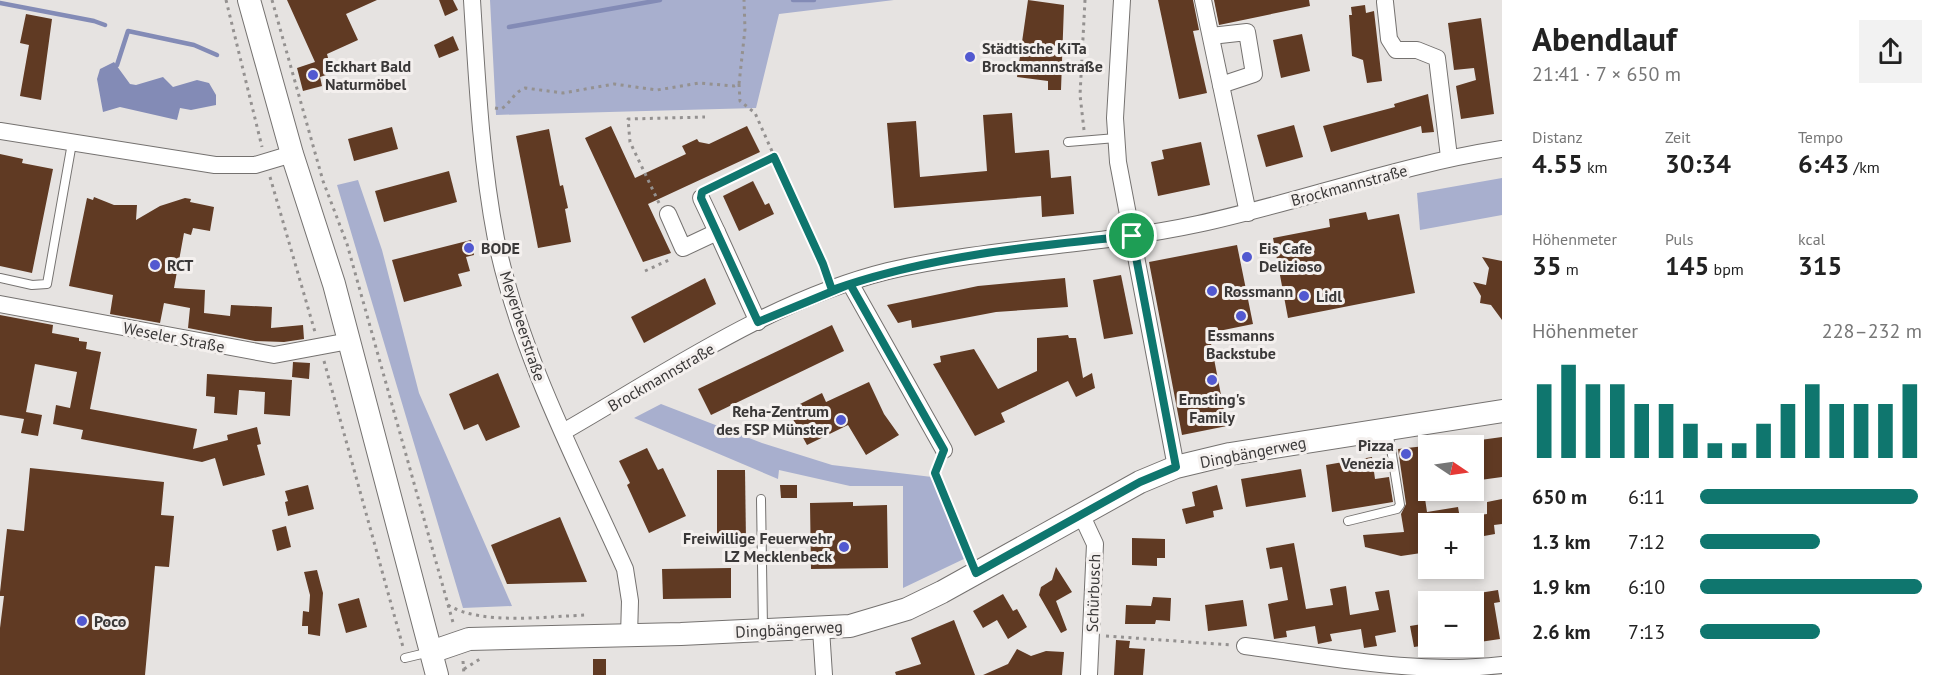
<!DOCTYPE html>
<html lang="de">
<meta charset="utf-8">
<style>
body{margin:0;font-family:"PT Sans",sans-serif;background:#f2f2f2;color:#222;height:100vh;display:flex;flex-direction:column;font-size:22px;white-space:nowrap}
*{box-sizing:border-box;margin:0}
p{font-size:20px;color:#767676}
.icon{flex:none;width:33px;height:33px;fill:none;stroke:currentColor;stroke-width:2;stroke-linecap:round;stroke-linejoin:round}
.map{position:relative;flex:1;overflow:hidden}
.panel{display:flex;flex-direction:column;background:#fff;width:450px}
.panel>*{flex:none}
.needle{width:39px;rotate:103deg}
.controls{position:absolute;left:1418px;top:435px;display:grid;gap:12px}
.controls a{display:grid;place-items:center;width:66px;height:66px;border-radius:0px;background:#fff;box-shadow:0 3px 9px #0003;font-size:30px}
.pin{position:absolute;display:grid;place-items:center;width:51px;height:51px;color:#fff;margin:-26px;border:3px solid #fff;border-radius:50%;box-shadow:0 2px 6px #0007}
.round{display:grid;place-items:center;flex:none;width:63px;height:63px;border-radius:0px;background:#f2f2f2}
.head{display:flex;align-items:center;justify-content:space-between;height:102px;padding:0 30px}
h1{font-size:33px;font-weight:700;line-height:45px}
.stats{display:grid;grid-template-columns:repeat(3,1fr);gap:9px;height:102px;padding:6px 30px}
.stats div{display:grid;align-content:center}
.stats b{font-size:26px;font-weight:700}
.stats small{font-size:16px;font-weight:400}
.stats p{font-size:16px}
.chart{height:168px;padding:12px 30px}
.chart p{display:flex;justify-content:space-between}
.chart svg{width:100%;height:108px;margin-top:6px;stroke:#0f766e;stroke-width:6}
ul{padding:0 30px;list-style:none;font-size:20px}
li{display:grid;grid-template-columns:96px 72px 1fr;align-items:center;height:45px}
li i{height:15px;border-radius:8px;background:#0f766e}
main{display:flex;flex:1;min-height:0}
.map>svg:first-child{display:block}
</style>
<main>
<div class="map">
<svg width="1502" height="675" viewBox="0 0 1502 675">
<rect width="100%" height="100%" fill="#e6e3e1"/>
<g fill="#a8afce">
<path d="M490 0H894L779 14 756 108 496 115Z"/>
<path d="M1502 178V215L1420 230 1417 193Z"/>
<path d="M358 180 382 250 419 393 512 606 463 608 337 185Z"/>
<path d="M661 404 762 443 832 465 932 477 968 557 903 588V486H850L779 470 778 479 634 418Z"/>
</g>
<path fill="#838bb6" d="M114 62 130 84 136 85 163 77 173 87 197 80 209 83 216 95V105L191 110 180 108 177 120 120 107 103 112 97 79 100 69Z"/>
<g fill="none" stroke-linecap="round" stroke-linejoin="round">
<g stroke="#838bb6" stroke-width="4.5">
<path d="M793 0H814"/>
<path d="M0 3 94 21 105 25"/>
<path d="M509 27 660 0"/>
<path d="M117 65 128 31 194 45 217 55"/>
</g>
</g>
<g fill="#603a23">
<path d="M287 0H377L346 14 358 40 327 54 332 73 320 77 322 86 303 91 297 68 315 62Z"/>
<path d="M439 0H453L458 10 445 16Z"/>
<path d="M1028 0 1064 5 1061 90H1048V81L1017 77Z"/>
<path d="M1158 0H1193L1199 30 1193 31 1207 93 1179 99Z"/>
<path d="M1214 0H1309L1310 6 1219 25Z"/>
<path d="M1365 5 1366 13 1374 11 1382 81 1367 83 1363 60 1352 56 1349 15H1352L1351 7Z"/>
<path d="M26 14 52 19 41 100 20 96 29 45 20 43Z"/>
<path d="M1481 18 1494 114 1461 119 1456 86 1476 80 1474 68 1454 70 1448 23Z"/>
<path d="M1302 34 1310 71 1281 78 1273 40Z"/>
<path d="M453 36 459 50 439 58 434 45Z"/>
<path d="M1428 94 1434 132 1422 133 1421 126 1331 152 1323 126 1395 107 1394 104Z"/>
<path d="M1012 113 1015 153 1049 150 1051 178 1071 176 1074 214 1042 217 1041 196 894 208 887 123 916 121 920 177 987 171 983 115Z"/>
<path d="M1294 125 1303 157 1266 167 1257 135Z"/>
<path d="M611 126 635 178 686 154 682 146 697 139 699 142 709 144 747 126 760 152 648 204 671 253 643 262 585 138Z"/>
<path d="M392 127 398 149 354 161 348 139Z"/>
<path d="M549 129 560 186 563 185 568 208 565 209 571 242 538 248 516 136Z"/>
<path d="M1201 142 1210 185 1158 196 1151 162 1164 159 1162 150Z"/>
<path d="M0 154 23 159 22 163 53 169 32 273 0 266Z"/>
<path d="M449 171 457 202 384 222 375 191Z"/>
<path d="M753 181 765 205 769 203 774 214 739 231 723 196Z"/>
<path d="M94 197 114 205H137L136 220 160 206 185 198 191 199 190 202 214 207 210 231 193 228 191 235 184 233 174 288 205 290 204 313 230 316 231 305 272 307 271 328 303 325 304 339 284 342 255 341 188 328 190 308 164 303 160 323 110 314 113 295 69 286 87 198 93 200Z"/>
<path d="M1366 212 1368 220 1399 214 1415 293 1288 318 1273 238 1330 227 1329 219Z"/>
<path d="M471 240 474 255 466 257 470 271 458 274 462 286 404 302 392 260Z"/>
<path d="M1237 245 1253 324 1209 333 1227 426 1182 435 1149 262Z"/>
<path d="M1482 257 1502 261V320L1491 305 1480 303 1481 296 1473 282 1486 285 1489 268Z"/>
<path d="M1121 275 1133 334 1104 339 1093 280Z"/>
<path d="M705 278 716 304 644 343 631 317Z"/>
<path d="M1065 278 1068 307 996 312 912 328 911 320 898 323 887 305 978 286Z"/>
<path d="M0 315 53 325 52 333 79 338V341L87 342 86 349 101 352 90 409 197 429 193 449 228 440 227 435 257 427 261 444 257 445 265 475 223 486 215 458 202 462 81 439 83 430 53 424 56 405 70 408 77 372 35 364 26 412 42 415 38 436 21 433 24 419 0 415Z"/>
<path d="M832 325 844 351 711 415 698 389Z"/>
<path d="M1068 335 1069 338H1076L1083 378 1092 373 1095 388 1076 397 1068 381 1001 413 1005 422 975 436 933 364 941 362 940 356 974 349 998 389 1037 371V338Z"/>
<path d="M293 362 310 363 309 379 292 377Z"/>
<path d="M498 373 520 427 486 441 478 424 464 430 449 394Z"/>
<path d="M207 374 292 380 290 416 264 414 265 392 239 390 237 415 214 413 215 397 206 396Z"/>
<path d="M869 382 884 414 899 435 866 455 848 425 807 445 788 410 822 393 826 402Z"/>
<path d="M1502 437V477L1473 481V441Z"/>
<path d="M1425 446 1428 447V484L1423 485 1427 512 1458 507 1461 524H1428V552L1401 556 1365 547 1363 535 1404 532 1401 514 1406 504 1398 449Z"/>
<path d="M647 448 658 470 663 468 686 516 649 533 627 485 630 483 619 461Z"/>
<path d="M1372 457 1375 479 1389 477 1393 502 1332 512 1326 465Z"/>
<path d="M30 468 164 482 161 515 174 516 169 567 155 566 145 675H0V628L4 596H0V592L7 529 24 531Z"/>
<path d="M1301 469 1306 497 1246 507 1241 479Z"/>
<path d="M717 470H745L746 542H717Z"/>
<path d="M308 485 314 509 288 516 285 502 288 501 285 491Z"/>
<path d="M780 485H797V498H781Z"/>
<path d="M1217 485 1223 509 1213 511 1214 517 1186 524 1182 509 1195 506 1192 492Z"/>
<path d="M1502 499V524L1494 525 1495 534 1473 538V516L1487 514V502Z"/>
<path d="M853 502V506L887 505 888 568 811 569 810 503Z"/>
<path d="M560 517 587 582 507 584 491 545Z"/>
<path d="M286 526 291 547 277 551 272 530Z"/>
<path d="M1132 538 1165 539V558H1157V566L1132 565Z"/>
<path d="M1294 543 1306 609 1333 605 1330 589 1346 586 1350 615 1379 610 1375 592 1389 590 1396 632 1375 636 1377 646 1364 648 1361 629 1330 634 1332 641 1318 644 1315 626 1286 631 1287 637 1274 639 1268 604 1288 600 1282 567 1270 569 1266 548Z"/>
<path d="M1056 567 1072 592 1056 601 1067 630 1061 633 1039 595 1041 587 1052 580Z"/>
<path d="M731 568V598L663 599 662 569Z"/>
<path d="M317 570 323 593 320 636 308 634V626H302L303 611 309 612 310 595 304 572Z"/>
<path d="M1498 590 1500 602 1494 603 1500 639 1473 643V613H1476L1473 594Z"/>
<path d="M1003 594 1013 611 1017 609 1027 627 1008 639 997 620 983 628 973 611Z"/>
<path d="M1153 597 1171 598 1170 621 1156 620 1155 624H1125L1126 605 1151 606Z"/>
<path d="M359 598 367 627 346 633 338 604Z"/>
<path d="M1243 600 1247 626 1208 631 1205 605Z"/>
<path d="M954 620 975 675H896L895 672 921 664 911 638Z"/>
<path d="M1428 623V645L1414 647 1410 626Z"/>
<path d="M1116 640 1130 641 1129 648 1145 649 1143 675H1114Z"/>
<path d="M1017 649 1031 656 1046 651 1064 652 1062 675H983L1008 664Z"/>
<rect x="593" y="659" width="13" height="16"/>
</g>
<g fill="none" stroke-linecap="round" stroke-linejoin="round">
<defs>
<g id="lane">
<path d="M1068 142 1116 138"/>
<path d="M0 278 32 285 47 284 72 143"/>
<path d="M761 499 763 628"/>
<path d="M1348 521 1397 509 1400 505 1388 430"/>
<path d="M405 658 430 652"/>
</g>
<g id="street">
<path d="M472 0C477 80 481 161 496 239 520 355 577 462 625 569L630 601 629 636"/>
<path d="M1122 0 1115 118 1118 162 1176 467"/>
<path d="M1203 0 1248 213"/>
<path d="M1385 2 1389 39 1396 50H1417L1437 58 1449 157"/>
<path d="M1211 36 1247 32 1254 74 1221 85"/>
<path d="M0 131 215 165H255L292 154"/>
<path d="M701 198 717 232"/>
<path d="M668 214 683 248 717 232 758 322"/>
<path d="M850 283 944 450"/>
<path d="M0 304 274 355 349 341"/>
<path d="M563 432C666 373 771 300 888 271 990 247 1096 246 1198 224 1300 202 1399 165 1502 149"/>
<path d="M1081 514 1095 544 1089 675"/>
<path d="M821 629 824 675"/>
<path d="M1245 646C1331 657 1416 675 1502 665"/>
</g>
<g id="secondary">
<path d="M249 0 292 154 334 284 437 675"/>
<path d="M431 652 469 639 681 634 850 626 907 609 942 592 1140 482 1176 467 1230 454 1502 411"/>
</g>
</defs>
<use href="#lane" stroke="#757270" stroke-width="10"/>
<use href="#street" stroke="#757270" stroke-width="18"/>
<use href="#secondary" stroke="#757270" stroke-width="24"/>
<g stroke="#949190" stroke-width="3" stroke-dasharray="3 4.5" stroke-linecap="butt">
<path d="M226 0 262 147"/>
<path d="M272 0 323 181 347 244 454 626"/>
<path d="M739 84 740 101 755 113 827 275"/>
<path d="M495 108 501 109C511 103 514 92 525 88L563 93 614 84 657 90 699 83 734 86 739 84 745 29 744 0"/>
<path d="M1084 130 1080 95 1085 0"/>
<path d="M270 177 315 332"/>
<path d="M711 186 773 158"/>
<path d="M659 203 630 142 628 119 705 117"/>
<path d="M645 271 671 259"/>
<path d="M324 361 403 647"/>
<path d="M937 463 935 473 969 557"/>
<path d="M448 605C482 626 548 616 588 615"/>
<path d="M1106 636 1231 645"/>
<path d="M463 661 464 675"/>
<path d="M464 669 480 659"/>
</g>
<use href="#lane" stroke="#fff" stroke-width="8"/>
<use href="#street" stroke="#fff" stroke-width="16"/>
<use href="#secondary" stroke="#fff" stroke-width="22"/>
</g>
<g fill="none" stroke-linecap="round" stroke-linejoin="round">
<defs>
<path id="route" d="M1132 236C1031 246 928 256 832 290L823 264 774 157 702 192 701 198 758 322 850 284 944 450 935 473 976 573 1140 482 1176 467 1132 236"/>
</defs>
<use href="#route" stroke="#fff" stroke-width="12"/>
<use href="#route" stroke="#0f766e" stroke-width="8"/>
</g>
<g fill="#5259d0" stroke="#f4f0ee" stroke-width="2">
<circle cx="970" cy="57" r="6"/>
<circle cx="313" cy="75" r="6"/>
<circle cx="469" cy="248" r="6"/>
<circle cx="1247" cy="257" r="6"/>
<circle cx="155" cy="265" r="6"/>
<circle cx="1212" cy="291" r="6"/>
<circle cx="1304" cy="296" r="6"/>
<circle cx="1241" cy="316" r="6"/>
<circle cx="1212" cy="380" r="6"/>
<circle cx="841" cy="420" r="6"/>
<circle cx="1406" cy="454" r="6"/>
<circle cx="844" cy="547" r="6"/>
<circle cx="82" cy="621" r="6"/>
</g>
<g text-anchor="middle" dominant-baseline="central" stroke-width="6" stroke-linejoin="round" paint-order="stroke">
<g font-size="16" font-weight="bold" fill="#3a3838" stroke="#f4f0ee" text-anchor="start">
<text x="982" y="48">Städtische KiTa<tspan x="982" dy="18">Brockmannstraße</tspan></text>
<text x="325" y="66">Eckhart Bald<tspan x="325" dy="18">Naturmöbel</tspan></text>
<text x="481" y="248">BODE</text>
<text x="1259" y="248">Eis Cafe<tspan x="1259" dy="18">Delizioso</tspan></text>
<text x="167" y="265">RCT</text>
<text x="1224" y="291">Rossmann</text>
<text x="1316" y="296">Lidl</text>
<text x="1241" y="335" text-anchor="middle">Essmanns<tspan x="1241" dy="18">Backstube</tspan></text>
<text x="1212" y="399" text-anchor="middle">Ernsting's<tspan x="1212" dy="18">Family</tspan></text>
<text x="829" y="411" text-anchor="end">Reha-Zentrum<tspan x="829" dy="18">des FSP Münster</tspan></text>
<text x="1394" y="445" text-anchor="end">Pizza<tspan x="1394" dy="18">Venezia</tspan></text>
<text x="832" y="538" text-anchor="end">Freiwillige Feuerwehr<tspan x="832" dy="18">LZ Mecklenbeck</tspan></text>
<text x="94" y="621">Poco</text>
</g>
<g font-size="16" fill="#3a3838" stroke="#f4f0ee">
<text transform="translate(1349 185) rotate(-15)">Brockmannstraße</text>
<text transform="translate(523 326) rotate(72)">Meyerbeerstraße</text>
<text transform="translate(174 337) rotate(11)">Weseler Straße</text>
<text transform="translate(661 377) rotate(-30)">Brockmannstraße</text>
<text transform="translate(1253 452) rotate(-11)">Dingbängerweg</text>
<text transform="translate(1093 593) rotate(-88)">Schürbusch</text>
<text transform="translate(789 629) rotate(-3)">Dingbängerweg</text>
</g>
</g>
</svg>
<div class="controls">
<a><svg class="needle" viewBox="-14 -14 28 28"><path d="M0-13l5 13h-10z" fill="#e53935"/><path d="M0 13l5-13h-10z" fill="#767676"/></svg></a>
<a>+</a>
<a>−</a>
</div>
<div class="pin" style="left:1132px;top:236px;background:#1e9e55"><svg class="icon" aria-label="arrive" viewBox="0 0 24 24"><path d="M6 21V4h12l-3 4 3 4H6"/></svg></div>
</div>
<section class="panel">
<div class="head"><div><h1>Abendlauf</h1><p>21:41 · 7 × 650 m</p></div><a class="round"><svg class="icon" aria-label="share" viewBox="0 0 24 24"><path d="M12 15V3M7 8l5-5 5 5M5 13v7h14v-7"/></svg></a></div>
<div class="stats">
<div><p>Distanz</p><b>4.55<small> km</small></b></div>
<div><p>Zeit</p><b>30:34</b></div>
<div><p>Tempo</p><b>6:43<small> /km</small></b></div>
</div>
<div class="stats">
<div><p>Höhenmeter</p><b>35<small> m</small></b></div>
<div><p>Puls</p><b>145<small> bpm</small></b></div>
<div><p>kcal</p><b>315</b></div>
</div>
<div class="chart"><p><span>Höhenmeter</span>228–232 m</p>
<svg viewBox="0 0 160 44" preserveAspectRatio="none"><path d="M5 44V14M15 44V6M25 44V14M35 44V14M45 44V22M55 44V22M65 44V30M75 44V38M85 44V38M95 44V30M105 44V22M115 44V14M125 44V22M135 44V22M145 44V22M155 44V14"/></svg>
</div>
<ul>
<li><b>650 m</b>6:11<i style="width:98%"></i></li>
<li><b>1.3 km</b>7:12<i style="width:54%"></i></li>
<li><b>1.9 km</b>6:10<i style="width:100%"></i></li>
<li><b>2.6 km</b>7:13<i style="width:54%"></i></li>
</ul>
</section>
</main>
